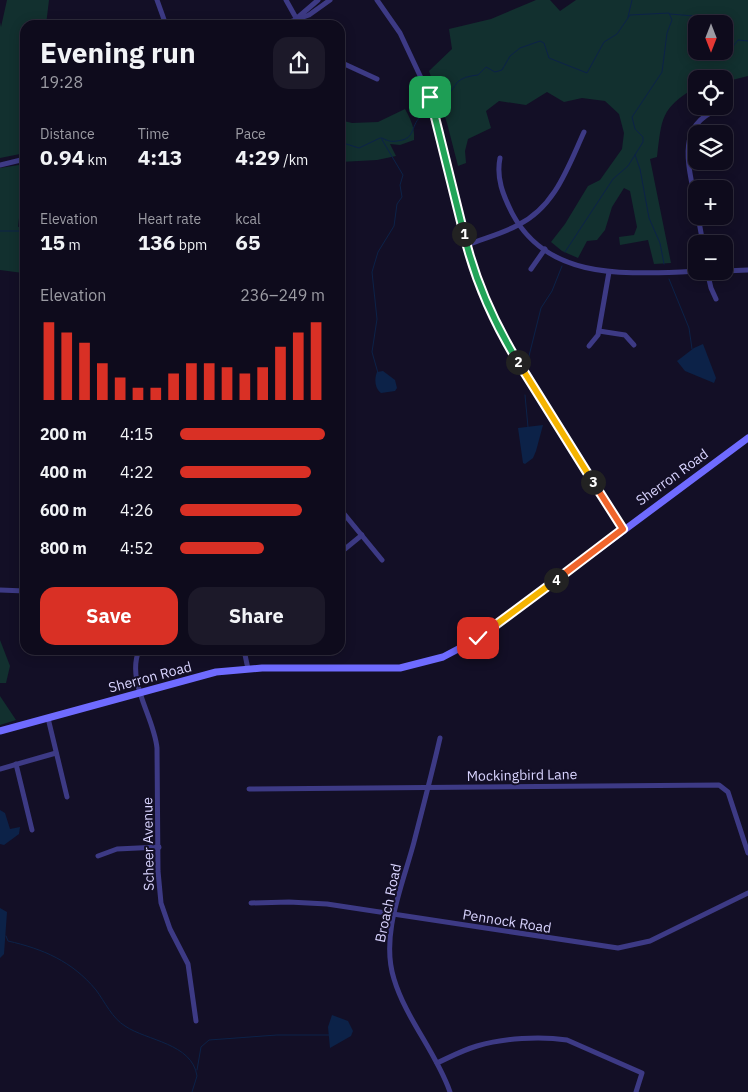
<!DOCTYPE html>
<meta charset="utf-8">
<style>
body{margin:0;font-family:"IBM Plex Sans",sans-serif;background:#1c1929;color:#f1f3f6;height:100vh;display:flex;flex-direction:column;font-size:19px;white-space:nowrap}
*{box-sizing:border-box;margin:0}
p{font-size:16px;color:#9b9ba3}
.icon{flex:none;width:28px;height:28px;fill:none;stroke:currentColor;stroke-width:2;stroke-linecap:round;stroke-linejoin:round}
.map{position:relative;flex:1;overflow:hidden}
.sheet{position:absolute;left:20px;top:20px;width:325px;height:635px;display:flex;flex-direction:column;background:#0e0b1c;border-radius:15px;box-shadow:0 2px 12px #0003,0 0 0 1px #2e2b3b}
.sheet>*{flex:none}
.needle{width:32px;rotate:180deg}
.buttons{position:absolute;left:688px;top:15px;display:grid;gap:10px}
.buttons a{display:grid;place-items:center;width:45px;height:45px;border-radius:10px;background:#0e0b1c;box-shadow:0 2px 12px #0003,0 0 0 1px #2e2b3b;font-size:25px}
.pin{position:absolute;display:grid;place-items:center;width:42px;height:42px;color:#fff;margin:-21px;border-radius:10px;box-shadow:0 2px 8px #0006}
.km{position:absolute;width:25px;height:25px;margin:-12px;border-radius:50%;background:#222;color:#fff;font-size:14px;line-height:25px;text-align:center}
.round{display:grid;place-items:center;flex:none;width:52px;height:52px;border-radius:15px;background:#1c1929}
.overview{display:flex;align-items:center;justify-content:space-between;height:85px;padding:0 20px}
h1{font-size:28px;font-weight:800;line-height:38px}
.metrics{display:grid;grid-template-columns:repeat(3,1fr);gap:8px;height:85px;padding:5px 20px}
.metrics div{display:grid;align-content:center}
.metrics b{font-size:21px;font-weight:800}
.metrics small{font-size:14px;font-weight:400}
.metrics p{font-size:14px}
.chart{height:140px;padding:10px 20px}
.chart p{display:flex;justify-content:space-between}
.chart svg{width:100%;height:90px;margin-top:5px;stroke:#d93025;stroke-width:6}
.action{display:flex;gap:10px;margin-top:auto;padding:10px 20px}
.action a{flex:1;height:58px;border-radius:15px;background:#d93025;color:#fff;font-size:20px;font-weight:800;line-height:58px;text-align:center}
.action a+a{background:#1c1929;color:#f1f3f6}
ul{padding:0 20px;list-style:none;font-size:16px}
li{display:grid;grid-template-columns:80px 60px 1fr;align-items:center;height:38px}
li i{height:12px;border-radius:6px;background:#d93025}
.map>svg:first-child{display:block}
</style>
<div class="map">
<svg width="748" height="1092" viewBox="0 0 748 1092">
<rect width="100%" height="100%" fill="#130f26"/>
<g fill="#12302f" fill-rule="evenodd">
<path d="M7 0H49L46 25H25V153L0 158V22L1 27Z"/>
<path d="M536 0H550L560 11 576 0H748V76L732 80 731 93 724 95V79H696V87C660 109 662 118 657 157L650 159 671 263 654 264 648 240 620 245 619 237 634 235 637 227 630 191 624 188 612 207 605 230 597 240 587 241 578 258 562 251 551 242 565 224 588 186 600 180 622 149 624 133 619 114 605 101 582 98 564 102 547 92 526 105 499 101 486 111 491 128 468 139 465 151 466 163 458 166 447 123 429 71 452 49 449 29 491 19ZM696 24H724V51H696Z"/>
<path d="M405 109C411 120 415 128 414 140L400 145 390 144 396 156 377 160 340 162V120L352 123 378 122Z"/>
<path d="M25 164 18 227 25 225V266H22L23 273 0 270V168Z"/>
<path d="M0 640 10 666 6 683H0Z"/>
<path d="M0 696 16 720 0 725Z"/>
</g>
<g fill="#0c2248">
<path d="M703 344 716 378 714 383 685 371 677 361 694 348Z"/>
<path d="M383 371 395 380 397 388 395 391 381 393C375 389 374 379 377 372Z"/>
<path d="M543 425 536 451 533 458 525 464 523 463 518 428Z"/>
<path d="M0 810 5 813 10 829 20 827 19 834 4 845 0 844Z"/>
<path d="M0 908 7 912 4 954 0 958Z"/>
<path d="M332 1015 348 1021 353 1031 351 1036 330 1048 328 1027Z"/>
</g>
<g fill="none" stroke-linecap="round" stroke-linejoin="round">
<g stroke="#0c2248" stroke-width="1">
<path d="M670 14 706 17 708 24"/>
<path d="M628 17 632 0"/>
<path d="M709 51 727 54 738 40 748 41"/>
<path d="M443 97C459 90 449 78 478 75L486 67 495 72 502 70 510 56 520 48 540 41 544 43 549 58 587 73 604 42 617 34 630 15 669 13 672 20 667 33 662 72 632 117 635 129 643 137V142L628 166 613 179 565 252"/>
<path d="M382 138C388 141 391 142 397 141 416 139 410 127 420 117"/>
<path d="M340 142 359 148 380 138"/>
<path d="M635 155 640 169 649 218 660 243 664 264"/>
<path d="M0 231H21L25 235"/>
<path d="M669 279 689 328 692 349"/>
<path d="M528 360 541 308 552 291 562 266"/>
<path d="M378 373 372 352 377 319 372 272 378 252 394 226 397 204 402 197 400 185 403 175 381 138"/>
<path d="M525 395 528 427"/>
<path d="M6 936 8 941C43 949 72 961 96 990 105 1002 112 1018 125 1026 147 1041 192 1043 197 1076L192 1092"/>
<path d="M197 1070 201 1047 209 1040 277 1035H329"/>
</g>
<g stroke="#3d3a85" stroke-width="5">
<path d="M157 0 166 25"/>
<path d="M286 0 300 25"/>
<path d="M377 0 400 33 430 97 478 285 497 328 623 529"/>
<path d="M296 19 318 0"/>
<path d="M281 25 309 15 330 0"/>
<path d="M340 62 377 79"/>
<path d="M500 158C496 178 503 195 512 213 551 287 640 272 709 271"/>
<path d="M0 165 25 159"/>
<path d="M696 205C689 165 673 122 725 107"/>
<path d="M698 216 703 244"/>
<path d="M467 245C484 238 502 234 518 225 555 207 568 167 584 132"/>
<path d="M531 269 545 249"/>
<path d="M707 271 711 288 716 299"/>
<path d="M724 271 748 270"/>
<path d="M599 331 625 335 634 345"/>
<path d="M589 346 598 335 609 272"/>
<path d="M340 509 382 560"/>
<path d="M340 553 362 535"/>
<path d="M0 590 25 591"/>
<path d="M139 650C126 682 154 716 157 748L158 871 161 903 170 929 188 964 196 1021"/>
<path d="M244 650 248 669"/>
<path d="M48 718 67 797"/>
<path d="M440 738C432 773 423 807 414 842 403 884 380 935 394 979 406 1019 436 1052 450 1092"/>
<path d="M16 764 32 830"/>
<path d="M0 769 56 753"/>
<path d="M249 789 719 785 728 792 748 853"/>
<path d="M98 856 117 849 159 847"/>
<path d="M251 903 289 902 327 904 618 948 650 941 748 893"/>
<path d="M437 1063C450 1057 463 1050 477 1046 504 1038 540 1036 567 1040L642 1073 636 1092"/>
</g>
<path stroke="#6f6bff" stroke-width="7" d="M0 731 216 672 262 668H400L443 657 479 638 748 438"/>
</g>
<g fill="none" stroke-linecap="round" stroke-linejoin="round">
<defs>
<path id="split-1" d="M430 97 464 234"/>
<path id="split-2" d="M464 234C475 281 493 321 518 362"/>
<path id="split-3" d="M518 362 593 482"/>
<path id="split-4" d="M556 580 623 529 593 482"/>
<path id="split-5" d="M478 638 556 580"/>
</defs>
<use href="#split-1" stroke="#fff" stroke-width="10"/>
<use href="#split-2" stroke="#fff" stroke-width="10"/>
<use href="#split-3" stroke="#fff" stroke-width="10"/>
<use href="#split-4" stroke="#fff" stroke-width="10"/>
<use href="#split-5" stroke="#fff" stroke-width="10"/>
<use href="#split-1" stroke="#22a559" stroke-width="6"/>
<use href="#split-2" stroke="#22a559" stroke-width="6"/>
<use href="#split-3" stroke="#f5b400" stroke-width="6"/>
<use href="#split-4" stroke="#f0652b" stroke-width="6"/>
<use href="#split-5" stroke="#f5b400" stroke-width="6"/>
</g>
<g text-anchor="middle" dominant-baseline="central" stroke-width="4" stroke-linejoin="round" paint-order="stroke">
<g font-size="14" fill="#d9d4ff" stroke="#130f26">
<text transform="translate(672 477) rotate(-36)">Sherron Road</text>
<text transform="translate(150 677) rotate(-15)">Sherron Road</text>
<text transform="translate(522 775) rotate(-1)">Mockingbird Lane</text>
<text transform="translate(148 844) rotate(-91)">Scheer Avenue</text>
<text transform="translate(388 903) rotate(-78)">Broach Road</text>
<text transform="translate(507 921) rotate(9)">Pennock Road</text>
</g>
</g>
</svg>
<div class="buttons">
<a><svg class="needle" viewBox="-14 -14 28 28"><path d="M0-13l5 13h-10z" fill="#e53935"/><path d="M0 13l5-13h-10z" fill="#9b9ba3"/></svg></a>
<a><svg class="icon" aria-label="locate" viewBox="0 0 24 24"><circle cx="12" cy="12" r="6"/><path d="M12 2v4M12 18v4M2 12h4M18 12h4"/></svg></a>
<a><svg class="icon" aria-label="layers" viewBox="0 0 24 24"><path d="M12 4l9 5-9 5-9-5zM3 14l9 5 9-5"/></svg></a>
<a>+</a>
<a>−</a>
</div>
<div class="pin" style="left:430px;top:97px;background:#1e9e55"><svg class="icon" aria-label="arrive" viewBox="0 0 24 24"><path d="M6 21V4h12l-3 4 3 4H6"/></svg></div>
<div class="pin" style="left:478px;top:638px;background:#d93025"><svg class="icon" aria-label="check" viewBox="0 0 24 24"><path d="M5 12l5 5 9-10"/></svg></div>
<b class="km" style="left:464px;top:234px">1</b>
<b class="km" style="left:518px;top:362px">2</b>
<b class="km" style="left:593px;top:482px">3</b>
<b class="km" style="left:556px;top:580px">4</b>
<section class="sheet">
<div class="overview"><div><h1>Evening run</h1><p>19:28</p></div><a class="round"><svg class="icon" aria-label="share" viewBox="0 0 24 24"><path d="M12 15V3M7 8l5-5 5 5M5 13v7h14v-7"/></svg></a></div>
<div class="metrics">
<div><p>Distance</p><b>0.94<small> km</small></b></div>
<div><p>Time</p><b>4:13</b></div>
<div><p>Pace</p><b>4:29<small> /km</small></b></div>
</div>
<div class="metrics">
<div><p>Elevation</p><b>15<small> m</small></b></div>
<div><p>Heart rate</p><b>136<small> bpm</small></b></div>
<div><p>kcal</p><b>65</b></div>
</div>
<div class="chart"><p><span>Elevation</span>236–249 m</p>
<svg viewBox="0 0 160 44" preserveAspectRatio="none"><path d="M5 44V6M15 44V11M25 44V16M35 44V26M45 44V33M55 44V38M65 44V38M75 44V31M85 44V26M95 44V26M105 44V28M115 44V31M125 44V28M135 44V18M145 44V11M155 44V6"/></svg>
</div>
<ul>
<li><b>200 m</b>4:15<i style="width:100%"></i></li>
<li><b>400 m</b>4:22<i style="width:90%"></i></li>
<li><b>600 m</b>4:26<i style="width:84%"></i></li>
<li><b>800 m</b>4:52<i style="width:58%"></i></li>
</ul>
<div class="action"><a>Save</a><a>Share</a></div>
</section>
</div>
